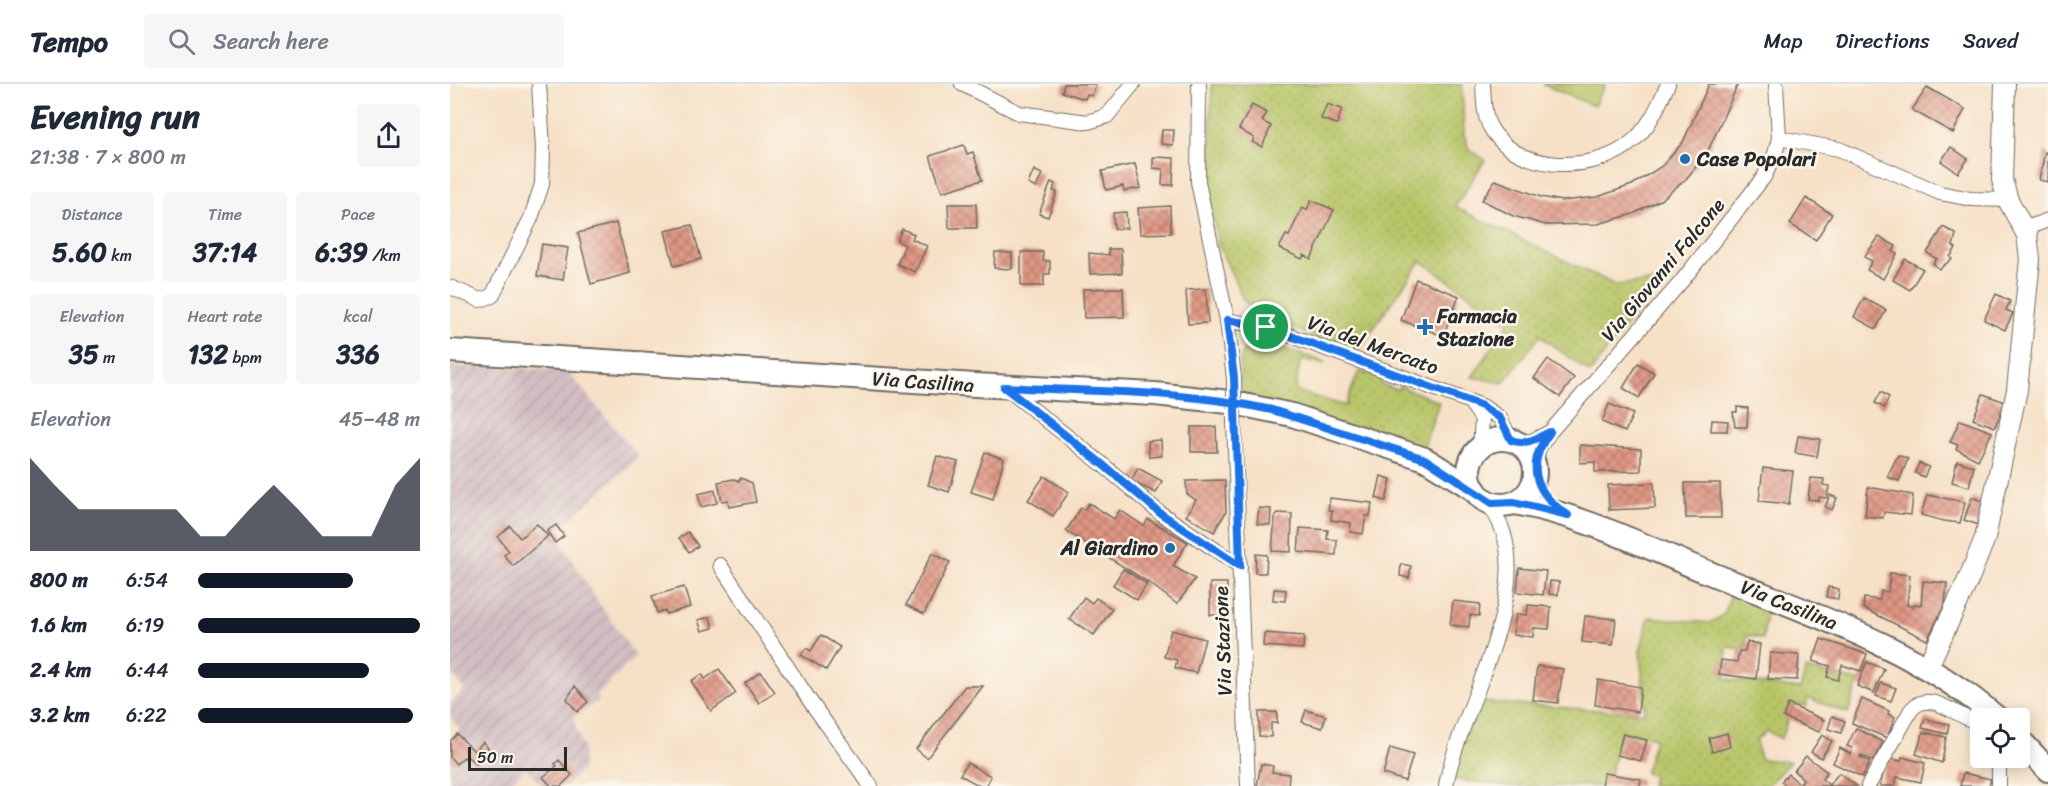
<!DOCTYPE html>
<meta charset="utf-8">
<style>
body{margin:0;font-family:Sriracha,sans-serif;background:#f6f6f7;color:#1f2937;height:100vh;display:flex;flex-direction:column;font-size:22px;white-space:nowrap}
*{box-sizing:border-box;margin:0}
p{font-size:20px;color:#747a83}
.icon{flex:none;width:33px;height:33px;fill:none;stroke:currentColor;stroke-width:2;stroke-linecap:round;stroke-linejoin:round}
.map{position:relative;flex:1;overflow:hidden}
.details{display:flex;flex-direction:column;background:#fff;width:450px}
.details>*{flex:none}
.tools{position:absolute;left:1520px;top:624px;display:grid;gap:12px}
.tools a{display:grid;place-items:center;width:60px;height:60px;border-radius:6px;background:#fff;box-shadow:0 3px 15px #0003;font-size:30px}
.scale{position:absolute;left:18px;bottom:15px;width:99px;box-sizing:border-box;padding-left:6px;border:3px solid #2b2b2b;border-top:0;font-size:16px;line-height:21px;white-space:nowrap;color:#2b2b2b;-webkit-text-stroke:4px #fbf7ec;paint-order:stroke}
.pin{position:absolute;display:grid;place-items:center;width:51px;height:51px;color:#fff;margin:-26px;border:3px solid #fff;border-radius:50%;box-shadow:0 2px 6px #0007}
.round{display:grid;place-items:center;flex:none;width:63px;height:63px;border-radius:6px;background:#f6f6f7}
.overview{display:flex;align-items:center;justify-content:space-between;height:102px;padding:0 30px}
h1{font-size:33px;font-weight:800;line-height:45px}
.figures{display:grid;grid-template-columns:repeat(3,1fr);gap:9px;height:102px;padding:6px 30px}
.figures div{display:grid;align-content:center;border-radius:6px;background:#f6f6f7;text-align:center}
.figures b{font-size:26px;font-weight:800}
.figures small{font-size:16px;font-weight:400}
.figures p{font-size:16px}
.chart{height:168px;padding:12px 30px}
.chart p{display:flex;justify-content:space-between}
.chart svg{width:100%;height:108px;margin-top:6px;fill:#111827;opacity:.7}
ul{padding:0 30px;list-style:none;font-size:20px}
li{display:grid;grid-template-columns:96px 72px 1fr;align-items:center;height:45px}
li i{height:15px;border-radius:8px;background:#111827}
header{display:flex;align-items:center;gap:36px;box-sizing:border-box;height:84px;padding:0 30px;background:#fff;border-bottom:2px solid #e0e1e3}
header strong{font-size:28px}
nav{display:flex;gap:33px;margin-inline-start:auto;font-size:21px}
.search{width:420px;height:54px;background:#f6f6f7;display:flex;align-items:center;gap:15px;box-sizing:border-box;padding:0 21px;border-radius:6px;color:#747a83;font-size:22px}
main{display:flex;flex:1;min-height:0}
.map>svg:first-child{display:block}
</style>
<header>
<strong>Tempo</strong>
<div class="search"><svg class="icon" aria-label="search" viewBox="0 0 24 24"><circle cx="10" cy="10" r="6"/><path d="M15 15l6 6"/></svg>Search here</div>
<nav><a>Map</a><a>Directions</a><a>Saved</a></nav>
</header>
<main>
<section class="details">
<div class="overview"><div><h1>Evening run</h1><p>21:38 · 7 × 800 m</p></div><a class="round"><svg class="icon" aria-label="share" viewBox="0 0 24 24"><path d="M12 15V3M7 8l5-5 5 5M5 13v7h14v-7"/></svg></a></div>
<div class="figures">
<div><p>Distance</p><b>5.60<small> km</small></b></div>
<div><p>Time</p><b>37:14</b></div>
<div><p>Pace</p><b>6:39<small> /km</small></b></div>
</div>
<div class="figures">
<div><p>Elevation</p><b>35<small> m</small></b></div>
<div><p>Heart rate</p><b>132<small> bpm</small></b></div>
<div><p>kcal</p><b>336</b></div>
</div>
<div class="chart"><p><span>Elevation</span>45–48 m</p>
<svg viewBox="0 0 160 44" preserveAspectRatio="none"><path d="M0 44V6L10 17L20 27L30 27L40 27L50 27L60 27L70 38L80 38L90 27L100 17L110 27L120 38L130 38L140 38L150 17L160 6V44z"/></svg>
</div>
<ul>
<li><b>800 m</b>6:54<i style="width:70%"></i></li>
<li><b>1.6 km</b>6:19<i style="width:100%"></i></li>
<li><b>2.4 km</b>6:44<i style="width:77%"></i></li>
<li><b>3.2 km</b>6:22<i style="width:97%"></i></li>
</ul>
</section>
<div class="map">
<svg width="1598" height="702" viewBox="0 0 1598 702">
<defs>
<pattern id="industrial-furrows" width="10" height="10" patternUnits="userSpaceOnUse" patternTransform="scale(1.5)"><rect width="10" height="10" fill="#d2bec2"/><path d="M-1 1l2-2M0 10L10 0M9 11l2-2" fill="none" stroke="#b4a3a7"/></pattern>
<pattern id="grass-dots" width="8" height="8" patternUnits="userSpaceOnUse" patternTransform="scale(1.5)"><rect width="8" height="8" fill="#b8c567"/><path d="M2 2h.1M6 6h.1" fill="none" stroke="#9ea95a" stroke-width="1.8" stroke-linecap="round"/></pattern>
<pattern id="building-cross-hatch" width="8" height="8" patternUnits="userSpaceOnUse" patternTransform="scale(1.5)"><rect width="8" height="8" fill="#e09784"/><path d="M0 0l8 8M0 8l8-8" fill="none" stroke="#b67b6c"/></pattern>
</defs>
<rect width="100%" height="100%" fill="#fbf7ec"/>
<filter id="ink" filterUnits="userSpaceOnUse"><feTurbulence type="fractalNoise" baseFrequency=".0167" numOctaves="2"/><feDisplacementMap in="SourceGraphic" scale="12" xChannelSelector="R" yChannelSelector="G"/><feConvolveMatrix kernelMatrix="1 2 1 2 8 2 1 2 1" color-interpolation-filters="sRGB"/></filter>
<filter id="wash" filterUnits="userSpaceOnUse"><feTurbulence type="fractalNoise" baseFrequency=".008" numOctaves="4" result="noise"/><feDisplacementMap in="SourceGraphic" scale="24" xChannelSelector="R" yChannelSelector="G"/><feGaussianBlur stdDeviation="1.35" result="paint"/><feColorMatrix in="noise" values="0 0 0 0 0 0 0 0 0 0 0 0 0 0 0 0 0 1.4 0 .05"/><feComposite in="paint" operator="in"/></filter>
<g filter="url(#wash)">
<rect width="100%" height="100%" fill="#f6e0c6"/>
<path fill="url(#industrial-furrows)" d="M0 282 116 286 189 373 105 448 144 512 186 572 146 612 148 617 123 634 134 668 132 685 116 702H93L76 684 56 702H0V658L10 645 0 633V621L14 605 0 587Z"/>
<g fill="url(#grass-dots)" stroke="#727849" stroke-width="1.5">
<path d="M762 0H1012L1014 51 1019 65 1035 76 1005 123 1165 201 1209 197 1140 289 1090 252 1053 299 1022 293 1059 239 971 177 906 269 822 236 794 217 768 160 758 104Z"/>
<path d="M807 256 875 278 873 280 852 276 849 282 846 307 895 322 909 287 932 295 931 300 948 306 950 302 989 318 973 365 792 313C791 294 783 263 807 256Z"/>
<path d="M1282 508 1317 521 1313 555 1298 551 1294 565 1277 563 1275 595 1350 605 1356 585 1409 597 1398 629 1357 614V622L1346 620 1341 625 1331 655 1317 647 1306 656 1310 675 1340 678 1317 702H1201L1203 691 1195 689 1205 654 1171 648 1157 702H1060L1002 695 1010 662 1030 618 1195 629 1190 567 1199 533 1260 539 1274 530Z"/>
</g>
<path fill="#b8c567" stroke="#727849" stroke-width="1.5" d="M1092 0H1155L1144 22Z"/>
<g id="blocks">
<g fill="url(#building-cross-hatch)">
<path d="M614 0H646L642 12 637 10 635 15 612 8Z"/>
<path d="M1259 0H1288L1257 69 1236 95 1212 115 1183 130 1148 140 1096 141 1063 132 1032 116 1045 96 1091 113 1112 117 1147 113 1182 101 1212 82 1233 58Z"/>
<path d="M1477 3 1515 25 1503 49 1462 26Z"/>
<path d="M877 20 892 25 887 40 871 35Z"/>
<path d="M802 21 817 29 812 37 821 42 812 63 802 58 804 54 789 45Z"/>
<path d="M712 46H724L723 61 711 60Z"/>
<path d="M514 61 517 70 523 68 532 96 492 108 480 72Z"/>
<path d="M1501 63 1518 75 1508 89 1491 77Z"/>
<path d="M1595 68 1598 69V98L1589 96Z"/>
<path d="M703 73 724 74 723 101H712L713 85 703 84Z"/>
<path d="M685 80 691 104 674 107 673 102 656 106 652 87Z"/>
<path d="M584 86 592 90 586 104 578 100Z"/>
<path d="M601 98 605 100 603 107 607 108 598 133 589 130Z"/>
<path d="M1356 114 1382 130 1366 156 1340 140Z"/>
<path d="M861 116 884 126 861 175 854 171 852 175 829 164 836 151 839 152 852 124 857 126Z"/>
<path d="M498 120H526L527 144H499Z"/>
<path d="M720 122 721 149 690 150 688 124Z"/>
<path d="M676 128 677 144 664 145 663 129Z"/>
<path d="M166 139 180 189 141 200 128 149Z"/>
<path d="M242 141 251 175 224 182 215 147Z"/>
<path d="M1493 143 1506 150 1503 162 1506 164 1500 173 1502 175 1489 185 1483 179 1487 175 1477 169Z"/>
<path d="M452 145 464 150 462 155 477 162 465 188 447 180 455 161 447 157Z"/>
<path d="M1429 153 1446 162 1443 167 1447 170 1433 195 1417 186 1422 177 1414 173Z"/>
<path d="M92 160 118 164 113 196 87 192Z"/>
<path d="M658 165H671L672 189 640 190 639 169 659 171Z"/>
<path d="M545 168 562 169V185L544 184Z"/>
<path d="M571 168H593V177H600V190H594V202H571Z"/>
<path d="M1455 175 1473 185 1460 206 1443 196Z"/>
<path d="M966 195 1009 212 993 252 951 236Z"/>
<path d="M673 204 674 233 634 234 633 205Z"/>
<path d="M756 205 758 239 738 240 736 206Z"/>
<path d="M1546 210 1560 217 1556 226 1563 229 1555 246 1534 236Z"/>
<path d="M1414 214 1436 226 1426 245 1404 233Z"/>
<path d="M1098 275 1124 294 1110 313 1084 294Z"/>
<path d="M1188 279 1204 289 1189 314 1173 304Z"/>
<path d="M1431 308 1439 313 1434 324 1425 319Z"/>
<path d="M1533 310 1555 318 1545 343 1523 335Z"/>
<path d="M1159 320 1183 330 1175 348 1152 338Z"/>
<path d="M1287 323 1298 324 1297 343H1285L1283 328H1287Z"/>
<path d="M1262 336 1278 337 1277 347H1261Z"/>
<path d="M1510 336 1542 348 1528 376 1506 365 1508 361 1500 358Z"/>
<path d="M741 343H766L767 368H741Z"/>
<path d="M1348 352 1370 355 1367 373 1345 369Z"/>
<path d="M711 356 712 372 699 373 698 357Z"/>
<path d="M1130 361 1191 365V387L1145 388V378L1130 379Z"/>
<path d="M535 368 554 375 543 415 521 408Z"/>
<path d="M1448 371 1458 375 1449 397 1437 393Z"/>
<path d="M487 372 508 378 499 408 478 401Z"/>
<path d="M1507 377 1524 382 1519 403 1502 398Z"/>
<path d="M1469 379 1479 383 1474 393 1465 389Z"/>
<path d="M688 384 712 397 706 409 681 397Z"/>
<path d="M1313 384 1343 387 1339 420 1309 417Z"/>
<path d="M594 392 619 408 603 432 578 416Z"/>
<path d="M931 392 941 395 936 417 926 414Z"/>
<path d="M291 394 302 399 306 418 279 423 278 416 272 417 268 398 284 395 289 397Z"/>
<path d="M1361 394 1374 395 1373 401 1379 402 1377 414 1369 413V417L1358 415Z"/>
<path d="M775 396 776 428 764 448 736 432 746 416 737 410 736 397Z"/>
<path d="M1204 399 1205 424 1159 426 1158 401Z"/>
<path d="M1235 399H1270L1271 434H1236Z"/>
<path d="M1418 403 1463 411 1461 431 1434 428 1433 434 1415 432Z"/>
<path d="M265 406 267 419 251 423 248 410Z"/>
<path d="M1380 411 1387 414 1382 426 1375 423Z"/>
<path d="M1477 411 1515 418 1510 439 1494 437 1471 431Z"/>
<path d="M1522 413 1537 419 1529 441 1514 436Z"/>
<path d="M880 414 922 419 920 432H916L913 450 900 448 901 439 881 436 882 427 878 426Z"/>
<path d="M639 419 664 435 670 426 694 442 698 435 738 458 723 482 745 495 727 520 698 498 616 447 631 424 634 426Z"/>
<path d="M809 424 821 425 820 441 807 440Z"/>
<path d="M828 429 842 430 841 468 822 467 825 432Z"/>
<path d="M87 440 98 452 63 482 54 471 59 467 48 453 60 442 70 454Z"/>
<path d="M106 441 114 452 105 459 97 447Z"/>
<path d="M850 444 878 446 877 455 887 456 886 471 848 468Z"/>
<path d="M238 448 248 462 239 468 229 454Z"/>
<path d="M482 469 500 478 474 530 456 521Z"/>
<path d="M806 470 817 471 816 489H805Z"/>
<path d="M951 480 961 482 959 494 950 492Z"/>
<path d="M1069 484 1096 487 1093 511 1067 508Z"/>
<path d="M673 485 697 500 687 516 663 501Z"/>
<path d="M1440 489 1460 491 1457 521 1463 523 1464 520 1471 521 1473 497 1497 499 1495 520 1477 556 1413 524 1414 514 1430 516 1431 507 1438 508Z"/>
<path d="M1100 497 1109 498 1108 511 1099 510Z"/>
<rect x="760" y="499" width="17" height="32"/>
<path d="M234 503 240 523 216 530 215 526 207 529 202 512Z"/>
<path d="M1378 503 1389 505 1388 515 1376 513Z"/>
<path d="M824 505 836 506 835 517 823 516Z"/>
<path d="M634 513 642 519 646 514 662 525 644 551 619 535Z"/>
<path d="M1003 517 1030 520 1029 532 1020 531 1019 543 1000 541Z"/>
<path d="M1078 521 1101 523 1099 545 1084 544 1083 553 1063 551 1066 530 1077 531Z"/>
<path d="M1135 532 1166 535 1163 561 1132 558Z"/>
<path d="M260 533 263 544 252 547 248 536Z"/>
<path d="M721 546 755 555 746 589 725 584 727 576 714 573Z"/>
<path d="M814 549 854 552 853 565 813 562Z"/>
<path d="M371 551 390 563 376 586 351 571 356 564 361 567Z"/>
<path d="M1371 555 1417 570 1411 587 1392 581 1388 596 1377 593 1380 582 1363 577Z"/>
<path d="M1297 558 1310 560 1306 595 1269 590 1271 576 1287 578 1289 567H1295Z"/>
<path d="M1320 569 1349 571 1347 596 1318 595Z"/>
<path d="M1417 578 1434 585 1424 609 1407 602Z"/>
<path d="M1087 582 1113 585 1108 619 1083 616Z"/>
<path d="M269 585 286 609 261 627 241 597 252 590 255 595Z"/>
<path d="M311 588 325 608 309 619 295 599Z"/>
<path d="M1148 596 1191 603 1188 628 1145 621Z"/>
<path d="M1431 599 1446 604 1441 617 1426 612Z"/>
<path d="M125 602 138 618 127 628 117 615Z"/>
<path d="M515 602H533L477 674 466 665Z"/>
<path d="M1412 615 1439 627 1438 630 1445 633 1437 654 1402 639Z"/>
<path d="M1338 620 1374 636 1369 648 1333 633Z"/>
<path d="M856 626 876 632 872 644 852 638Z"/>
<path d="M809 628H827V639H821V653L809 652Z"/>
<path d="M1382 632 1395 637 1391 649 1378 645Z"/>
<path d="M1475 635 1499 640 1497 650 1472 644Z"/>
<path d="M1406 644 1433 658 1423 677 1411 671 1410 673 1420 678 1412 693 1383 679 1390 664 1401 670 1402 664 1397 662Z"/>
<path d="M1473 648 1496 653 1492 679 1466 670Z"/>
<path d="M1277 649 1280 663 1262 668 1259 654Z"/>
<path d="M7 650 24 667 33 658 40 666 26 680 18 673 16 675 14 673 6 680 0 673V657Z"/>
<path d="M1173 650 1197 656 1191 677 1167 671Z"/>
<path d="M1372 651 1382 657 1371 674 1361 668Z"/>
<path d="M940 664 963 671 955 697 933 690Z"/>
<path d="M1356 672 1377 688 1372 695 1379 701 1389 689 1407 702H1336L1331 698 1338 690 1350 700 1353 695 1344 687Z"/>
<path d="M1452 673 1475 679 1471 698 1447 693 1445 702H1430L1437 674 1451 677Z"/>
<path d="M109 676 122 691 111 702H101L93 693 107 682 105 680Z"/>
<path d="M517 679 541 692 536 702H530L510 691Z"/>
<path d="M811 680 823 682 822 688 839 690 838 702H807Z"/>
<path d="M1154 689 1191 695 1190 702H1152Z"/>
<path d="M1513 689 1541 695 1539 702H1510Z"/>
</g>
</g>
</g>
<g filter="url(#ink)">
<use href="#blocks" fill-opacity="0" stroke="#726a61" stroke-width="1.5"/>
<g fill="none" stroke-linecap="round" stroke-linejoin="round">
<defs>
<g id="street">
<path d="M512 0 569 29 638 38 657 32 683 0"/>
<path d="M749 0 748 98 777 236 784 294"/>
<path d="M1033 0C1034 14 1033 28 1039 41 1063 88 1140 90 1178 61 1199 45 1208 23 1218 0"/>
<path d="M1329 54 1389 65 1490 109 1521 115 1558 116"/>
<path d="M1574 145 1598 136"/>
<path d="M0 203 30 216 42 212 81 134 92 100 93 64 89 0"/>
<path d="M777 236 825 246 1032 322 1050 334 1061 356"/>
<path d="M556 304 652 380 710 429 790 482"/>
<path d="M1020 318 1032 335 1030 364"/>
<path d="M784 338 798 702"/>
<path d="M1066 358 1082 357 1098 349"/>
<path d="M1084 381 1089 364 1100 348 1231 198 1314 93 1325 70 1329 54 1326 0"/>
<path d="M270 481 362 620 421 702"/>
<path d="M996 702C1009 620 1102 490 1034 415"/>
<path d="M1418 702 1461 626C1480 603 1508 635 1530 639"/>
<path d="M1549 702V674"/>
</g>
<path id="secondary" d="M1477 584 1519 494 1535 454 1567 306 1580 175 1577 151 1558 116 1552 96 1555 0"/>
<g id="primary">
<path d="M0 267 525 301 705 310 779 318 842 331 975 375 1025 406"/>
<circle cx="1052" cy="388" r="33"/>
<path d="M1064 419C1130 430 1191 461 1252 486 1353 527 1464 562 1547 634"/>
<path d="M1569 655 1598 686"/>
</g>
</defs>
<use href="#street" stroke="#726a61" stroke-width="16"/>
<use href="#secondary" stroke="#726a61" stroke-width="22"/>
<use href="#primary" stroke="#726a61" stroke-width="26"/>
<use href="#street" stroke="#fff" stroke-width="14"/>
<use href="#secondary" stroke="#fff" stroke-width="20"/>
<use href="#primary" stroke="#fff" stroke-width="22"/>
<defs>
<path id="street-bridge" d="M784 294V338"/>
</defs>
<use href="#street-bridge" stroke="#726a61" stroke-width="16" stroke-linecap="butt"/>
<use href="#street-bridge" stroke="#fff" stroke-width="14"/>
</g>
</g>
<g fill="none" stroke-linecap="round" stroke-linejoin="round" filter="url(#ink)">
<defs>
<path id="route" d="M816 243 777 236 784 294 790 482 710 429 652 380 554 303C643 308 734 306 822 326L975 375 1042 419 1064 418 1118 431C1084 409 1075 381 1100 348 1087 354 1075 362 1061 356L1050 334 1032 322 816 243"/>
</defs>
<use href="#route" stroke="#fff" stroke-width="12"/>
<use href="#route" stroke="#1a73e8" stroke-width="8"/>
</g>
<g fill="#1f6fb2" stroke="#fbf7ec" stroke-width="2">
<circle cx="1235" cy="75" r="6"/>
<path d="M972 234h6v6h6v6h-6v6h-6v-6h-6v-6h6z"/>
<circle cx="720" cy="464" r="6"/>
</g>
<g text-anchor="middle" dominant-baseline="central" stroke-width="5" stroke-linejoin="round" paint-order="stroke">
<g font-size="20" font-weight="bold" fill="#2b2b2b" stroke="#fbf7ec" text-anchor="start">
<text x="1247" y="75">Case Popolari</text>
<text x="987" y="232">Farmacia<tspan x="987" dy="23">Stazione</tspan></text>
<text x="708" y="464" text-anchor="end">Al Giardino</text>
</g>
<g font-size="20" fill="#2b2b2b" stroke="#fbf7ec">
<text transform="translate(1213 186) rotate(-50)">Via Giovanni Falcone</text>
<text transform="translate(923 261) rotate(20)">Via del Mercato</text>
<text transform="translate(473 298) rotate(4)">Via Casilina</text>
<text transform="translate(1339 521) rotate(22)">Via Casilina</text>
<text transform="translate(773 557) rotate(-92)">Via Stazione</text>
</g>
</g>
</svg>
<div class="tools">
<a><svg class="icon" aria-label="locate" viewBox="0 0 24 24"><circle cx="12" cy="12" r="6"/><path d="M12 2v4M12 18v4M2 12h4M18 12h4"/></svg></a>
</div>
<div class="scale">50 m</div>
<div class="pin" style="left:816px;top:243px;background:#1e9e55"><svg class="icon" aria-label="arrive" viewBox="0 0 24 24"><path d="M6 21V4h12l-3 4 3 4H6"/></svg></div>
</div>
</main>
